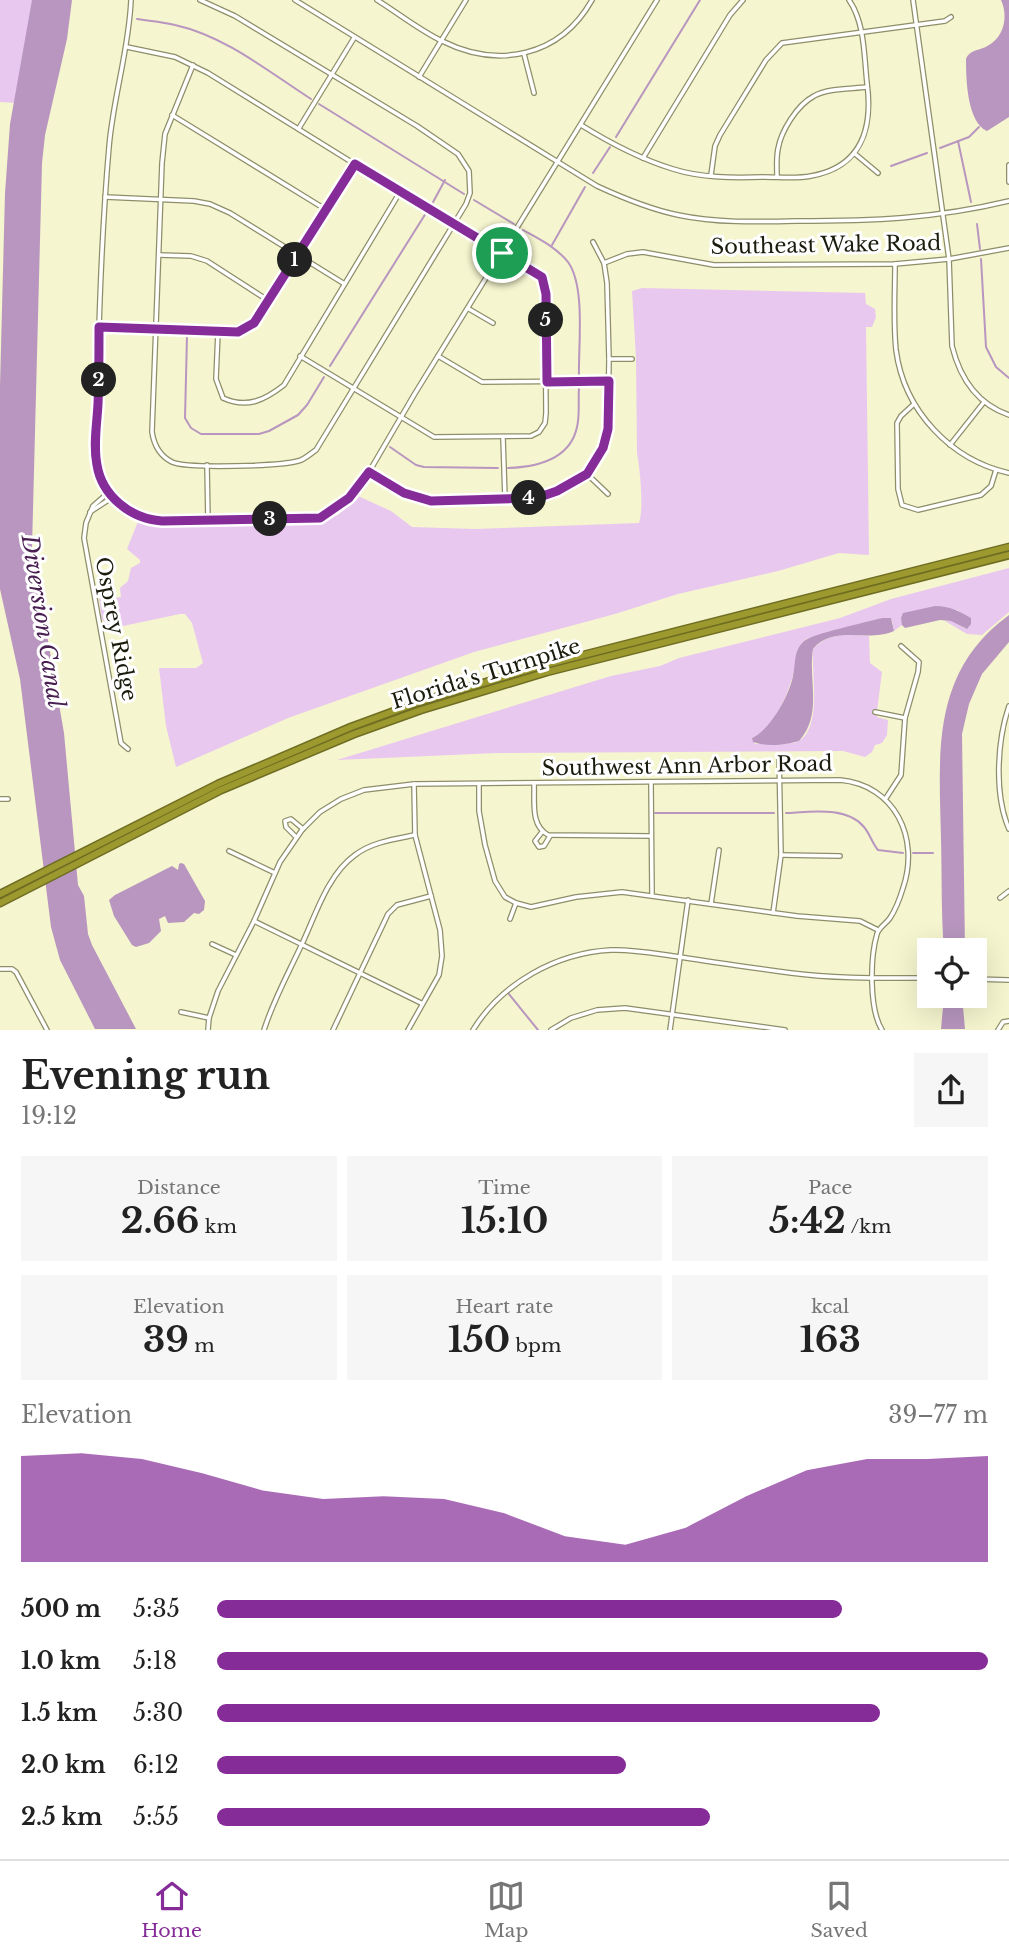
<!DOCTYPE html>
<meta charset="utf-8">
<style>
body{margin:0;font-family:"Libre Baskerville",serif;background:#f6f6f6;color:#222;height:100vh;display:flex;flex-direction:column;font-size:26px;white-space:nowrap}
*{box-sizing:border-box;margin:0}
p{font-size:23px;color:#767676}
.icon{flex:none;width:38px;height:38px;fill:none;stroke:currentColor;stroke-width:2;stroke-linecap:round;stroke-linejoin:round}
.map{position:relative;height:1030px;overflow:hidden}
.drawer{display:flex;flex-direction:column;background:#fff;flex:1}
.drawer>*{flex:none}
.controls{position:absolute;left:917px;top:938px;display:grid;gap:14px}
.controls a{display:grid;place-items:center;width:70px;height:70px;border-radius:0px;background:#fff;box-shadow:0 7px 28px #0002;font-size:35px}
.pin{position:absolute;display:grid;place-items:center;width:60px;height:60px;color:#fff;margin:-30px;border:4px solid #fff;border-radius:50%;box-shadow:0 2px 7px #0007}
.km{position:absolute;width:35px;height:35px;margin:-18px;border-radius:50%;background:#222;color:#fff;font-size:19px;line-height:35px;text-align:center}
.round{display:grid;place-items:center;flex:none;width:74px;height:74px;border-radius:0px;background:#f6f6f6}
.summary{display:flex;align-items:center;justify-content:space-between;height:119px;padding:0 21px}
h1{font-size:38px;font-weight:700;line-height:52px}
.metrics{display:grid;grid-template-columns:repeat(3,1fr);gap:10px;height:119px;padding:7px 21px}
.metrics div{display:grid;align-content:center;border-radius:0px;background:#f6f6f6;text-align:center}
.metrics b{font-size:35px;font-weight:700}
.metrics small{font-size:19px;font-weight:400}
.metrics p{font-size:19px}
.chart{height:196px;padding:14px 21px}
.chart p{display:flex;justify-content:space-between}
.chart svg{width:100%;height:126px;margin-top:7px;fill:#862c98;opacity:.7}
ul{padding:0 21px;list-style:none;font-size:23px}
li{display:grid;grid-template-columns:112px 84px 1fr;align-items:center;height:52px}
li i{height:18px;border-radius:9px;background:#862c98}
.menu{display:flex;justify-content:space-around;align-items:center;height:98px;border-top:2px solid #e0e0e0;background:#fff;font-size:19px;color:#767676}
.menu a{display:grid;justify-items:center;gap:4px}
.menu .active{color:#862c98}
.map>svg:first-child{display:block}
</style>
<div class="map">
<svg width="1009" height="1030" viewBox="0 0 1009 1030">
<rect width="100%" height="100%" fill="#f5f5cf"/>
<g fill="#e9c8f0">
<path d="M0 0H32L33 3 15 103 0 102Z"/>
<path d="M642 288 865 293 866 304 875 309 876 317 872 327H866L869 555 839 553 778 571 678 594 615 614 474 652 288 718 176 767 166 726 159 668H196L203 663 192 623 185 614H180L123 626H107L102 619 99 598 103 600 121 597 120 588 128 581 131 568 140 563V560L127 549 139 519 149 523 285 525 338 515 358 496 391 511 412 527 475 529 639 523C644 509 640 469 637 453L636 358 632 291Z"/>
<path d="M1009 568V612L982 635 967 634 945 621H952L966 629 958 610 902 625 894 631 892 620 882 618 806 639 802 643C794 672 783 724 752 738L755 744 794 743C824 734 811 673 813 649 828 632 850 634 869 636L870 663 882 672 877 711 873 710 872 713 877 715V717L888 720 887 735 882 743 875 745 872 752 865 757 843 751 497 753 337 760 611 676 660 666 679 658 840 618 891 599Z"/>
</g>
<g fill="#b896bf">
<path d="M32 0H72L67 39 45 135 42 163 32 548 64 733 78 885 84 896 88 934 92 945 136 1029H95L60 960 51 927 20 679 0 589V386L5 193 10 124Z"/>
<path d="M1001 0H1009V117L987 131C967 122 966 79 966 59 970 49 980 51 989 45 1005 36 1008 15 1001 0Z"/>
<path d="M935 606C950 606 959 611 971 618V624L967 629 951 621 940 620 905 628 902 625 901 618 903 613Z"/>
<path d="M1009 615V642L982 674 969 704 962 734 965 950H944C941 913 942 875 941 838 939 752 931 672 1009 615Z"/>
<path d="M882 618H891L894 631C868 643 834 624 813 649 808 680 823 715 799 741 786 745 766 747 753 742L752 738C770 730 789 696 793 676 796 664 793 651 804 641 812 634 867 622 882 618Z"/>
<path d="M181 863 184 864 205 901 204 910 199 914 194 913 184 922 168 923 165 916 159 919 161 931 149 943 136 947 132 945 114 916 109 900 115 895 172 866 178 870 179 864Z"/>
<path d="M944 996H962L965 1029H941Z"/>
</g>
<g fill="none" stroke-linecap="round" stroke-linejoin="round">
<g stroke="#b896bf" stroke-width="2">
<path d="M137 19C150 21 163 22 175 25 225 36 269 72 311 99"/>
<path d="M319 104 464 194"/>
<path d="M616 137 700 0"/>
<path d="M958 141 971 202"/>
<path d="M940 148 969 137 979 127"/>
<path d="M891 166 927 153"/>
<path d="M593 173 610 147"/>
<path d="M474 200 514 224"/>
<path d="M432 204 445 180"/>
<path d="M977 224 980 249"/>
<path d="M523 230C539 239 556 247 568 262 586 287 578 347 579 377"/>
<path d="M552 245 585 187"/>
<path d="M981 259 986 347 996 367 1009 378"/>
<path d="M187 336 185 418 191 428 201 434H259L269 431 298 415 307 405 324 377"/>
<path d="M330 366 426 213"/>
<path d="M390 447 416 465 424 467 498 468"/>
<path d="M508 468C537 467 570 460 577 427 580 415 578 401 579 388"/>
<path d="M655 813H774"/>
<path d="M786 813C810 812 847 806 864 827 870 834 872 843 878 850L903 853"/>
<path d="M913 853H933"/>
<path d="M508 993 538 1030"/>
</g>
<defs>
<g id="minor">
<path d="M131 0C129 50 113 98 109 147 100 250 98 353 96 456L101 479 115 500 136 515 155 521 319 518 349 498 369 472 414 395 657 0"/>
<path d="M295 0 597 186C623 198 649 209 678 215 716 223 756 222 796 221 872 221 934 219 1009 201"/>
<path d="M377 0C398 13 419 30 442 41 498 69 560 57 592 0"/>
<path d="M913 0 949 259 952 346C960 378 977 404 1009 415"/>
<path d="M127 47 175 57 208 73 432 212 542 277 545 284 546 413 545 423 539 432 531 436 434 437 300 356"/>
<path d="M524 54 534 93"/>
<path d="M193 65 165 134 162 163 152 432C154 445 160 456 172 462 188 469 280 466 298 461 304 460 310 454 316 450L466 204 470 193 469 171 458 154 417 126 235 16 200 0"/>
<path d="M419 77 466 0"/>
<path d="M172 115 325 209"/>
<path d="M581 125C610 143 640 159 673 169 701 178 734 178 763 177 779 177 796 179 811 176 862 167 873 128 867 83 864 56 865 23 849 0"/>
<path d="M299 128 354 38"/>
<path d="M854 153 878 173"/>
<path d="M643 158 730 15 743 0"/>
<path d="M1009 165V182"/>
<path d="M711 175 715 146 720 135 766 60 782 43 945 21 951 17"/>
<path d="M777 177C777 168 776 158 778 149 781 131 797 105 814 96 828 88 851 89 867 87"/>
<path d="M105 197 194 201 210 204 230 213 343 283"/>
<path d="M159 255 191 256 207 261 269 301"/>
<path d="M604 263 627 254 643 252 714 265 895 264 949 259 1009 248"/>
<path d="M895 264C895 292 893 322 896 350 904 411 951 460 1009 473"/>
<path d="M469 309 493 323"/>
<path d="M99 327 238 332 254 323 355 164"/>
<path d="M218 332 216 379 223 398C247 409 265 400 284 385L400 192"/>
<path d="M438 356 482 382 609 381"/>
<path d="M609 359H632"/>
<path d="M914 404 901 416 897 423 898 489 902 505 918 510 981 495 991 486 996 470"/>
<path d="M503 438 505 498"/>
<path d="M950 445 984 402"/>
<path d="M207 465 208 521"/>
<path d="M369 472 404 493 431 501 537 498 557 491 587 474 603 448 608 429 609 359 607 283 604 263 593 242"/>
<path d="M587 474 608 494"/>
<path d="M109 492 93 506 86 523 84 538 121 743 128 749"/>
<path d="M90 512 113 497"/>
<path d="M1009 706C997 741 994 795 1009 829"/>
<path d="M875 712 905 718"/>
<path d="M534 783C535 802 530 825 548 835L651 836"/>
<path d="M651 783 652 895"/>
<path d="M479 784V811L485 845 495 881 505 897 516 903 531 907 576 897 622 892 797 916 860 921 878 930"/>
<path d="M886 798 901 775 905 718 918 672 919 662 901 646"/>
<path d="M0 799H8"/>
<path d="M542 832 535 841 539 847 544 846 550 836"/>
<path d="M296 837 286 827 285 821 291 819 303 829"/>
<path d="M229 851 275 873"/>
<path d="M781 855 840 856"/>
<path d="M1000 898 1009 891"/>
<path d="M711 904 719 850"/>
<path d="M773 913 781 855 779 756"/>
<path d="M510 919 516 903"/>
<path d="M254 921 421 1003"/>
<path d="M212 944 236 955"/>
<path d="M0 969H12L16 972 47 1030"/>
<path d="M975 979 1009 980"/>
<path d="M181 1012 209 1018"/>
<path d="M208 1030 209 1018 218 991 254 921 280 862 302 830 320 812 341 799 364 790 414 784 840 780C895 785 920 838 903 888 900 898 896 909 890 918 886 924 879 927 877 934 870 958 869 1009 882 1030"/>
<path d="M264 1030C273 1001 288 974 301 946 315 917 327 875 355 855 372 842 395 839 415 835"/>
<path d="M333 1030 388 914 397 905 431 896"/>
<path d="M408 1030 439 975 442 956 440 930 415 835 414 784"/>
<path d="M473 1030C502 983 556 953 611 950 634 949 657 954 680 957 717 963 754 968 791 973 836 979 884 978 929 978"/>
<path d="M551 1030 571 1018 597 1010 625 1008 785 1030"/>
<path d="M670 1030 688 900"/>
<path d="M998 1030 1003 1022 1009 1021"/>
</g>
<g id="highway">
<path d="M0 894 218 784 351 727 419 702 544 665 1009 547"/>
<path d="M0 903 221 790 354 734 421 710 547 672 1009 555"/>
</g>
</defs>
<use href="#minor" stroke="#8e8e6b" stroke-width="6"/>
<use href="#highway" stroke="#6f6d23" stroke-width="9"/>
<use href="#minor" stroke="#fff" stroke-width="3.5"/>
<use href="#highway" stroke="#9c992f" stroke-width="6"/>
</g>
<g fill="none" stroke-linecap="round" stroke-linejoin="round">
<defs>
<path id="route" d="M355 164 542 277 546 294 547 382 609 381 608 429 603 448 587 474 557 491 537 498 431 501 404 493 369 472 349 498 320 518 162 521C131 519 102 496 97 465 93 445 97 424 98 404 99 379 99 353 99 327L238 332 254 323Z"/>
</defs>
<use href="#route" stroke="#fff" stroke-width="14"/>
<use href="#route" stroke="#862c98" stroke-width="9"/>
</g>
<g text-anchor="middle" dominant-baseline="central" stroke-width="6" stroke-linejoin="round" paint-order="stroke">
<g font-size="21" fill="#1c1c0e" stroke="#fff">
<text transform="translate(826 245) rotate(-1)">Southeast Wake Road</text>
<text transform="translate(116 629) rotate(79)">Osprey Ridge</text>
<text transform="translate(486 674) rotate(-17)">Florida's Turnpike</text>
<text transform="translate(687 766) rotate(-1)">Southwest Ann Arbor Road</text>
</g>
<g font-size="23" font-style="italic" fill="#491f52" stroke="#fff">
<text transform="translate(43 621) rotate(81)">Diversion Canal</text>
</g>
</g>
</svg>
<div class="controls">
<a><svg class="icon" aria-label="locate" viewBox="0 0 24 24"><circle cx="12" cy="12" r="6"/><path d="M12 2v4M12 18v4M2 12h4M18 12h4"/></svg></a>
</div>
<div class="pin" style="left:502px;top:253px;background:#1e9e55"><svg class="icon" aria-label="arrive" viewBox="0 0 24 24"><path d="M6 21V4h12l-3 4 3 4H6"/></svg></div>
<b class="km" style="left:295px;top:260px">1</b>
<b class="km" style="left:99px;top:380px">2</b>
<b class="km" style="left:270px;top:519px">3</b>
<b class="km" style="left:529px;top:498px">4</b>
<b class="km" style="left:546px;top:320px">5</b>
</div>
<section class="drawer">
<div class="summary"><div><h1>Evening run</h1><p>19:12</p></div><a class="round"><svg class="icon" aria-label="share" viewBox="0 0 24 24"><path d="M12 15V3M7 8l5-5 5 5M5 13v7h14v-7"/></svg></a></div>
<div class="metrics">
<div><p>Distance</p><b>2.66<small> km</small></b></div>
<div><p>Time</p><b>15:10</b></div>
<div><p>Pace</p><b>5:42<small> /km</small></b></div>
</div>
<div class="metrics">
<div><p>Elevation</p><b>39<small> m</small></b></div>
<div><p>Heart rate</p><b>150<small> bpm</small></b></div>
<div><p>kcal</p><b>163</b></div>
</div>
<div class="chart"><p><span>Elevation</span>39–77 m</p>
<svg viewBox="0 0 160 44" preserveAspectRatio="none"><path d="M0 44V7L10 6L20 8L30 13L40 19L50 22L60 21L70 22L80 27L90 35L100 38L110 32L120 21L130 12L140 8L150 8L160 7V44z"/></svg>
</div>
<ul>
<li><b>500 m</b>5:35<i style="width:81%"></i></li>
<li><b>1.0 km</b>5:18<i style="width:100%"></i></li>
<li><b>1.5 km</b>5:30<i style="width:86%"></i></li>
<li><b>2.0 km</b>6:12<i style="width:53%"></i></li>
<li><b>2.5 km</b>5:55<i style="width:64%"></i></li>
</ul>
</section>
<nav class="menu">
<a class="active"><svg class="icon" aria-label="home" viewBox="0 0 24 24"><path d="M3 11l9-7 9 7M6 9v11h12V9"/></svg>Home</a>
<a><svg class="icon" aria-label="map" viewBox="0 0 24 24"><path d="M3 6l6-2 6 2 6-2v14l-6 2-6-2-6 2zM9 4v14M15 6v14"/></svg>Map</a>
<a><svg class="icon" aria-label="saved" viewBox="0 0 24 24"><path d="M7 4h10v16l-5-4-5 4z"/></svg>Saved</a>
</nav>
